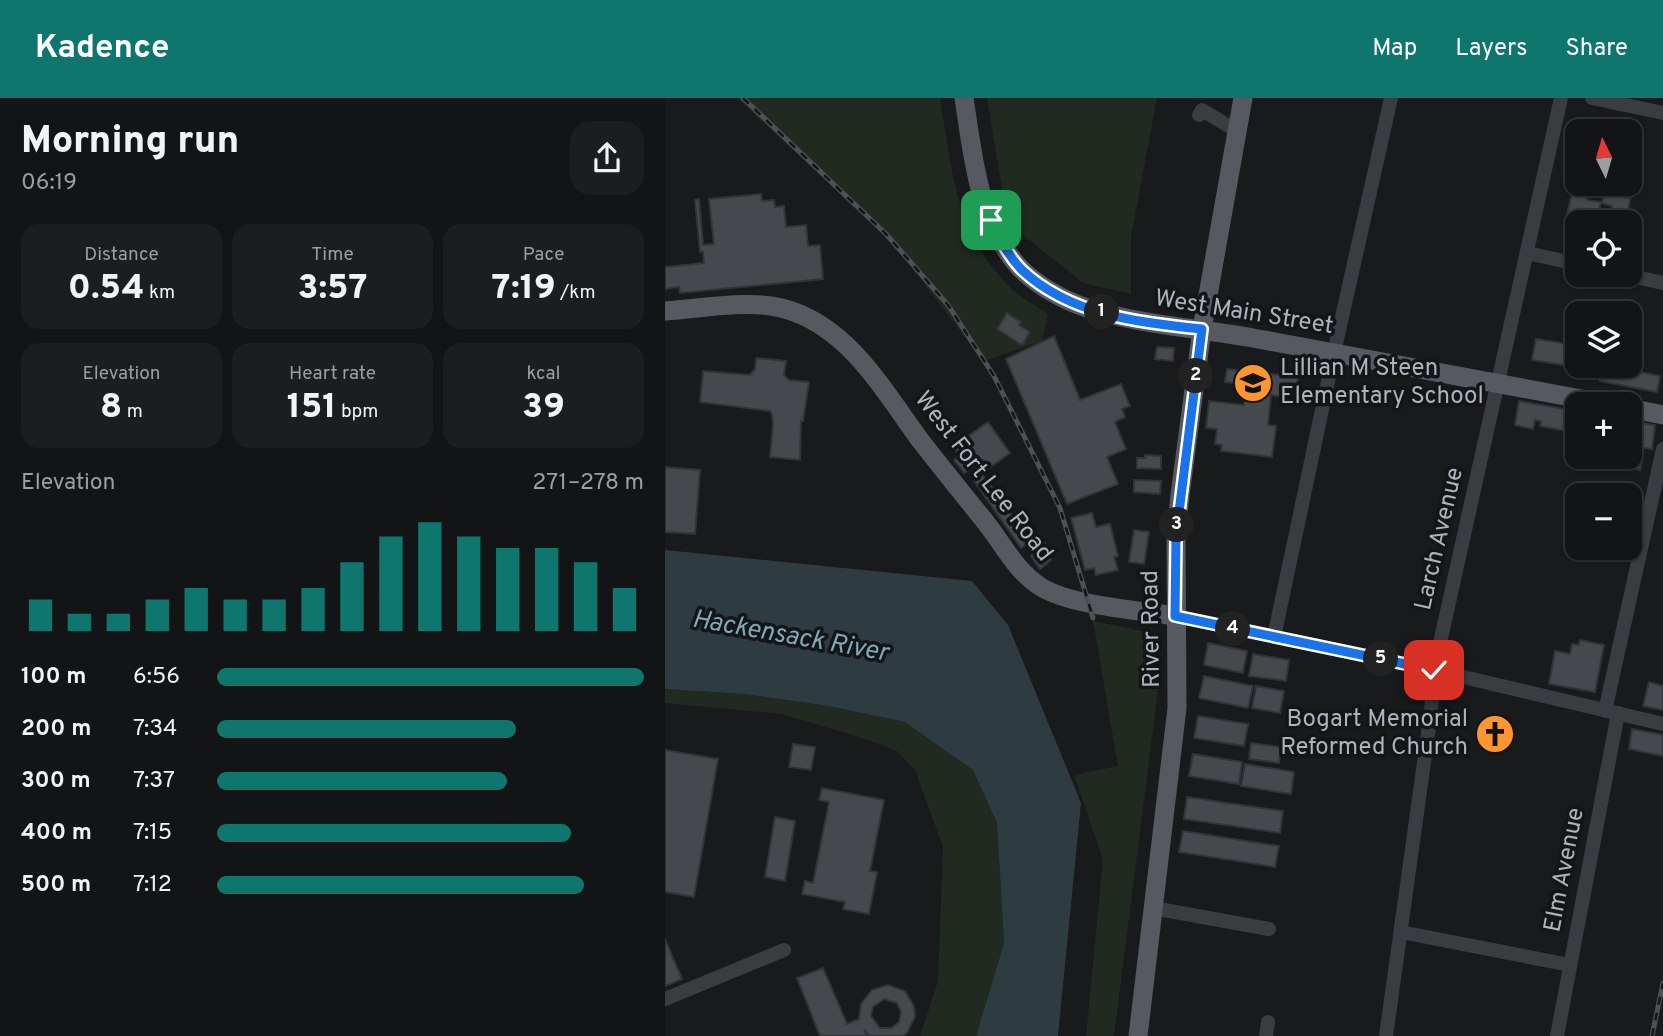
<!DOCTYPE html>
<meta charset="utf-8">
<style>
body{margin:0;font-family:Overpass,sans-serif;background:#1c1d1e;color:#f1f3f6;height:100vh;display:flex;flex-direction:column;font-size:26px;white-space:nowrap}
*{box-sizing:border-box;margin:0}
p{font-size:23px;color:#9d9ea0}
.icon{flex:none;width:38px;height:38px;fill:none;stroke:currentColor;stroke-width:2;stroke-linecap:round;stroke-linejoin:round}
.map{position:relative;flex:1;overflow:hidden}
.side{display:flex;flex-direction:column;background:#131415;width:665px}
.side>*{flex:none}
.needle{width:46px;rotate:355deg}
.controls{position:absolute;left:900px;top:21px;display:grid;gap:14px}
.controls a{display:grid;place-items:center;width:77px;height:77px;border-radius:14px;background:#131415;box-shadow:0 2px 5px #0004,0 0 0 2px #323334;font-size:35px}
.pin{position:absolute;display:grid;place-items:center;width:60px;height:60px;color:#fff;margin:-30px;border-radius:14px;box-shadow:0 4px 10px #0006}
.km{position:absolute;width:35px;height:35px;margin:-18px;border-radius:50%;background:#222;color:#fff;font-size:19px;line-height:35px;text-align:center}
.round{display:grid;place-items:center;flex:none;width:74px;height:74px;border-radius:21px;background:#1c1d1e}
.summary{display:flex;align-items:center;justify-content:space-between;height:119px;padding:0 21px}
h1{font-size:38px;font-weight:800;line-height:52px}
.stats{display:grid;grid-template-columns:repeat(3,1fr);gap:10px;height:119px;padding:7px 21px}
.stats div{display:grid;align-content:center;border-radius:18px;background:#1c1d1e;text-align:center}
.stats b{font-size:35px;font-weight:800}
.stats small{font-size:19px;font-weight:400}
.stats p{font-size:19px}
.chart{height:196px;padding:14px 21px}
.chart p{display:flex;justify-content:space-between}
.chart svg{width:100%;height:126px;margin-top:7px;stroke:#0f766e;stroke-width:6}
ul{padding:0 21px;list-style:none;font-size:23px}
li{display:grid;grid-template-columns:112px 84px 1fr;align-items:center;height:52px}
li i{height:18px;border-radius:9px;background:#0f766e}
header{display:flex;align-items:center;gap:42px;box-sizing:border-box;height:98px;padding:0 35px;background:#0f766e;color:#fff}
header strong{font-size:33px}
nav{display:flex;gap:38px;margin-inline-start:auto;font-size:24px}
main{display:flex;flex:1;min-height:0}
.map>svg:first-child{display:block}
</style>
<header>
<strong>Kadence</strong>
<nav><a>Map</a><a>Layers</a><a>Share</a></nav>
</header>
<main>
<section class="side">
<div class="summary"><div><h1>Morning run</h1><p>06:19</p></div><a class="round"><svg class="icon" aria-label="share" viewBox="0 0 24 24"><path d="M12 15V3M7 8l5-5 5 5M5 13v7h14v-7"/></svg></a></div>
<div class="stats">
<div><p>Distance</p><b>0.54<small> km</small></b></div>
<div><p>Time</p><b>3:57</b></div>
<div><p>Pace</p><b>7:19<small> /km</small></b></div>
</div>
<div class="stats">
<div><p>Elevation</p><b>8<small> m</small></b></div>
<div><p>Heart rate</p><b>151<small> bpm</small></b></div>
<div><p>kcal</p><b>39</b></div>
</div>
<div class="chart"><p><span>Elevation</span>271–278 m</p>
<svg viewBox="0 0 160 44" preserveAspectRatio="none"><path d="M5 44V33M15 44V38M25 44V38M35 44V33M45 44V29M55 44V33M65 44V33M75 44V29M85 44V20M95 44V11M105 44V6M115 44V11M125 44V15M135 44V15M145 44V20M155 44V29"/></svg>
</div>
<ul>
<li><b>100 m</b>6:56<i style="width:100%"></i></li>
<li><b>200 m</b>7:34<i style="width:70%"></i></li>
<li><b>300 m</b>7:37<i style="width:68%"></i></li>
<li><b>400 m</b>7:15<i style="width:83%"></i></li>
<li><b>500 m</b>7:12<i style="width:86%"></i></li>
</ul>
</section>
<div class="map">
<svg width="998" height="938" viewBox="0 0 998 938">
<rect width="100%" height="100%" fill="#191a1c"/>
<g fill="#212a21">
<path d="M72 0H275C287 73 290 137 348 192 358 201 372 208 383 216L377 243 318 263 229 146Z"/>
<path d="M322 0H492L466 139V196L418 185 358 137 338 97Z"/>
<path d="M428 523 492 536 493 592 449 938H421L438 761 409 677 453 668Z"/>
<path d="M0 591 79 596 164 608 241 624 308 672 332 725 339 845 311 938H255L273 883 278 749 250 672 232 653 204 642 117 616 0 605Z"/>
</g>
<path fill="#2e3c41" d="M0 452 307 483 343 527 416 705 393 938H311L339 845 332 725 308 672 240 624 164 608 79 596 0 591Z"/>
<g fill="#45484c" stroke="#333438" stroke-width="2" fill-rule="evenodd">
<path d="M941 86 967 91 961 124H944L947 108 937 105Z"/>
<path d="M908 91 923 93 922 102 936 104 931 124H915L916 120 902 117Z"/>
<path d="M96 96 97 103 109 102 110 109 119 108 121 129 141 127 143 148 155 147 158 181 15 195 14 189 0 191V169L39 165 38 154H35L30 102 34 101 38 147 49 146 44 101Z"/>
<path d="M342 215 356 224 354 227 365 234 357 247 332 231Z"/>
<path d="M389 238 415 302 456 286 465 308 457 311 460 319 450 324 461 351 442 359 453 386 402 406 341 261Z"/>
<path d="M871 241 903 246 899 267 867 262Z"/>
<path d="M492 249 509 250 508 263 490 261Z"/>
<path d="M91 260 121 263 119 277 124 282 144 284 138 323H136L135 362 105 359 108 327 107 316 105 313 35 304 38 273 85 277 90 271Z"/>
<path d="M914 268H929L927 278 912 275Z"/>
<path d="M938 268H956V270L995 278 992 294 935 283Z"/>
<path d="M562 271 633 279 631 296 619 294V299L606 297 603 327 611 328 607 359 556 353 557 347 550 346 552 331 541 330 544 303 579 307 581 292 570 291 571 285 560 284Z"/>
<path d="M854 303 910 313 907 329 911 330 912 328V335L875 328 876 323 870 322 868 331 850 327Z"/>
<path d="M964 323 990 327 987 351 972 349 973 344 964 343Z"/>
<path d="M323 324 345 355 324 370 318 362 299 375 289 362 295 358 288 349Z"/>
<path d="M480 357 496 358V371L472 370V360H480Z"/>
<path d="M922 359H961L977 362 975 372 921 361Z"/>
<path d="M0 369 35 372 30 436 0 434Z"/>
<path d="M318 377 366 443 356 450 309 383Z"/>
<path d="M469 382 496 383 495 396 469 394Z"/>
<path d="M427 415 431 429 445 426 453 458 449 459 453 472 431 477 429 470 420 472 406 420Z"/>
<path d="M469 432 484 434 479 466 464 464Z"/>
<path d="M378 443 383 451 380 453 386 462 375 471 366 458 373 453 370 449Z"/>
<path d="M915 542 939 547 930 594 884 586 890 553 905 556 907 546 914 547Z"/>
<path d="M543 545 582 553 578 575 539 567Z"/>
<path d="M588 556 624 562 621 583 584 578Z"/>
<path d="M539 578 588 588 583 610 534 600Z"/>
<path d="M984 584 998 588V612L978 608Z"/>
<path d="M591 588 619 593 615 615 587 610Z"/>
<path d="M533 618 583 626 579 648 529 640Z"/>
<path d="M967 631 998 637V658L964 651Z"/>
<path d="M586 645 616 649 614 665 584 661Z"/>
<path d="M128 646 150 649 146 672 124 669Z"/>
<path d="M0 652 53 661 29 799 0 794Z"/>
<path d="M528 656 577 664 574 686 524 678Z"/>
<path d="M580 666 629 674 626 696 576 688Z"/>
<path d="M157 690 219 702 205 773 212 774 204 816 178 811 180 804 137 796 140 783 148 785 164 704 154 702Z"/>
<path d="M522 699 618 713 615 735 519 721Z"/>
<path d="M110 719 130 723 120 783 100 779Z"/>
<path d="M518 733 614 748 610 769 514 754Z"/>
<path d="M0 841 17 881 0 888Z"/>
<path d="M158 870 182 926 194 921 196 906 207 892 223 887 240 893 249 908 250 918 242 935 238 938H205L199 932 202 938H155L132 880ZM219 901 232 905 236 914 234 924 226 930H215L206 918 208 909Z"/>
</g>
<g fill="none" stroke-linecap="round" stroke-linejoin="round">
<g stroke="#3a3c41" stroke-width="14">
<path d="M927 0 998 15"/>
<path d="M534 17 537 12 572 33"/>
<path d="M862 155 912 166"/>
<path d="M961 177 998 185"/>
<path d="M510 518 769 572 998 626"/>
<path d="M609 539 669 255 726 0"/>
<path d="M940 613 998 351"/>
<path d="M488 810 604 831"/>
<path d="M736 834 905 867"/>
<path d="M0 901 119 852"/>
<path d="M601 938 603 924"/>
<path d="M721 938 766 614 769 572 896 0"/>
<path d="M892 938 953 615"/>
</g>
<g stroke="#565a60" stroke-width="19">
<path d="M299 0C308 58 313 123 354 169 371 187 398 202 422 210 476 227 533 230 588 240 707 262 825 284 943 306"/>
<path d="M0 213C34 211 72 203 106 208 178 219 216 289 255 342 276 369 297 395 318 421 337 444 350 473 376 489 407 508 473 512 510 518"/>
<path d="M964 310 998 317"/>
<path d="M473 938 512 610 511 438 515 397 537 231 578 0"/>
</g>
<defs>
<g id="rail">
<path d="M78 0 221 136 283 207 329 278 395 410 428 520"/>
<path d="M987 938 998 885"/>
</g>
</defs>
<use href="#rail" stroke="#4d5156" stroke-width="5"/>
<use href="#rail" stroke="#141517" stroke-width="2.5" stroke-dasharray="8" stroke-linecap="butt"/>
</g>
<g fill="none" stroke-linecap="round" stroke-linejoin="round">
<defs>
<path id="route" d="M326 122C334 139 343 158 357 172 405 217 475 225 537 231L511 438 510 518 769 572"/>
</defs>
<use href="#route" stroke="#fff" stroke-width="14"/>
<use href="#route" stroke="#1a73e8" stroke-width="9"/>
</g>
<defs>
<symbol id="school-disc" viewBox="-11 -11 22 22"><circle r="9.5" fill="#fd9630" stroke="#141517"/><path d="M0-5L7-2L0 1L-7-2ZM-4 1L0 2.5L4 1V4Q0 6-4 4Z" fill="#111"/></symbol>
<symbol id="church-disc" viewBox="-11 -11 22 22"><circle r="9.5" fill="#fd9630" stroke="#141517"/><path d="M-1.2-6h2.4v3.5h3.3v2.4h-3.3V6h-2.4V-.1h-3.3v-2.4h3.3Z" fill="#111"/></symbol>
</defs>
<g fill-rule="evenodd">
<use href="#school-disc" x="566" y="263" width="44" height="44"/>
<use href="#church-disc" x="808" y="614" width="44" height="44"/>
</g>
<g text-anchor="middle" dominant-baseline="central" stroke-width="7" stroke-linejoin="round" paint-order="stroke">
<g font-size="24" fill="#abb3bc" stroke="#141517">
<text transform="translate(579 215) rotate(9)">West Main Street</text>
<text transform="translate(318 379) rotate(52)">West Fort Lee Road</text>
<text transform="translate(775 441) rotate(-77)">Larch Avenue</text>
<text transform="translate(487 531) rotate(-91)">River Road</text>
<text transform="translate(900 772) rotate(-79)">Elm Avenue</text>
</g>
<g font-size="24" fill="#abb3bc" stroke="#141517" text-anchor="start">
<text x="615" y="271">Lillian M Steen<tspan x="615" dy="28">Elementary School</tspan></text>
<text x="803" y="622" text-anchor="end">Bogart Memorial<tspan x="803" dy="28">Reformed Church</tspan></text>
</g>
<g font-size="26" font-style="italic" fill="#81a8b9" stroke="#141517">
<text transform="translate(125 539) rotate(10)">Hackensack River</text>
</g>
</g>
</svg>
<div class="controls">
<a><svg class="needle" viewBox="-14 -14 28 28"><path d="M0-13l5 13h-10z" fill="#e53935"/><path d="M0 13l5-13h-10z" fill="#9d9ea0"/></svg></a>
<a><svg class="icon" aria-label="locate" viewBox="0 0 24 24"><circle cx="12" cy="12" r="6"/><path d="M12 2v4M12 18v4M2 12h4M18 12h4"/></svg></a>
<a><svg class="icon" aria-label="layers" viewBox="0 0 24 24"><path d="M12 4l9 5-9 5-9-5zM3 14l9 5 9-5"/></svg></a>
<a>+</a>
<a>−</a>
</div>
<div class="pin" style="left:326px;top:122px;background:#1e9e55"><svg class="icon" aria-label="arrive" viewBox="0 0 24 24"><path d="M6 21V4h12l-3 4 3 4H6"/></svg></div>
<div class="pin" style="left:769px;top:572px;background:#d93025"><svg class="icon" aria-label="check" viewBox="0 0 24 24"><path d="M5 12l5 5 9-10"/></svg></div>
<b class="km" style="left:437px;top:214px">1</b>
<b class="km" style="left:531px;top:278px">2</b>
<b class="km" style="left:512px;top:427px">3</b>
<b class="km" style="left:568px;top:531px">4</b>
<b class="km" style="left:716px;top:561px">5</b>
</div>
</main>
